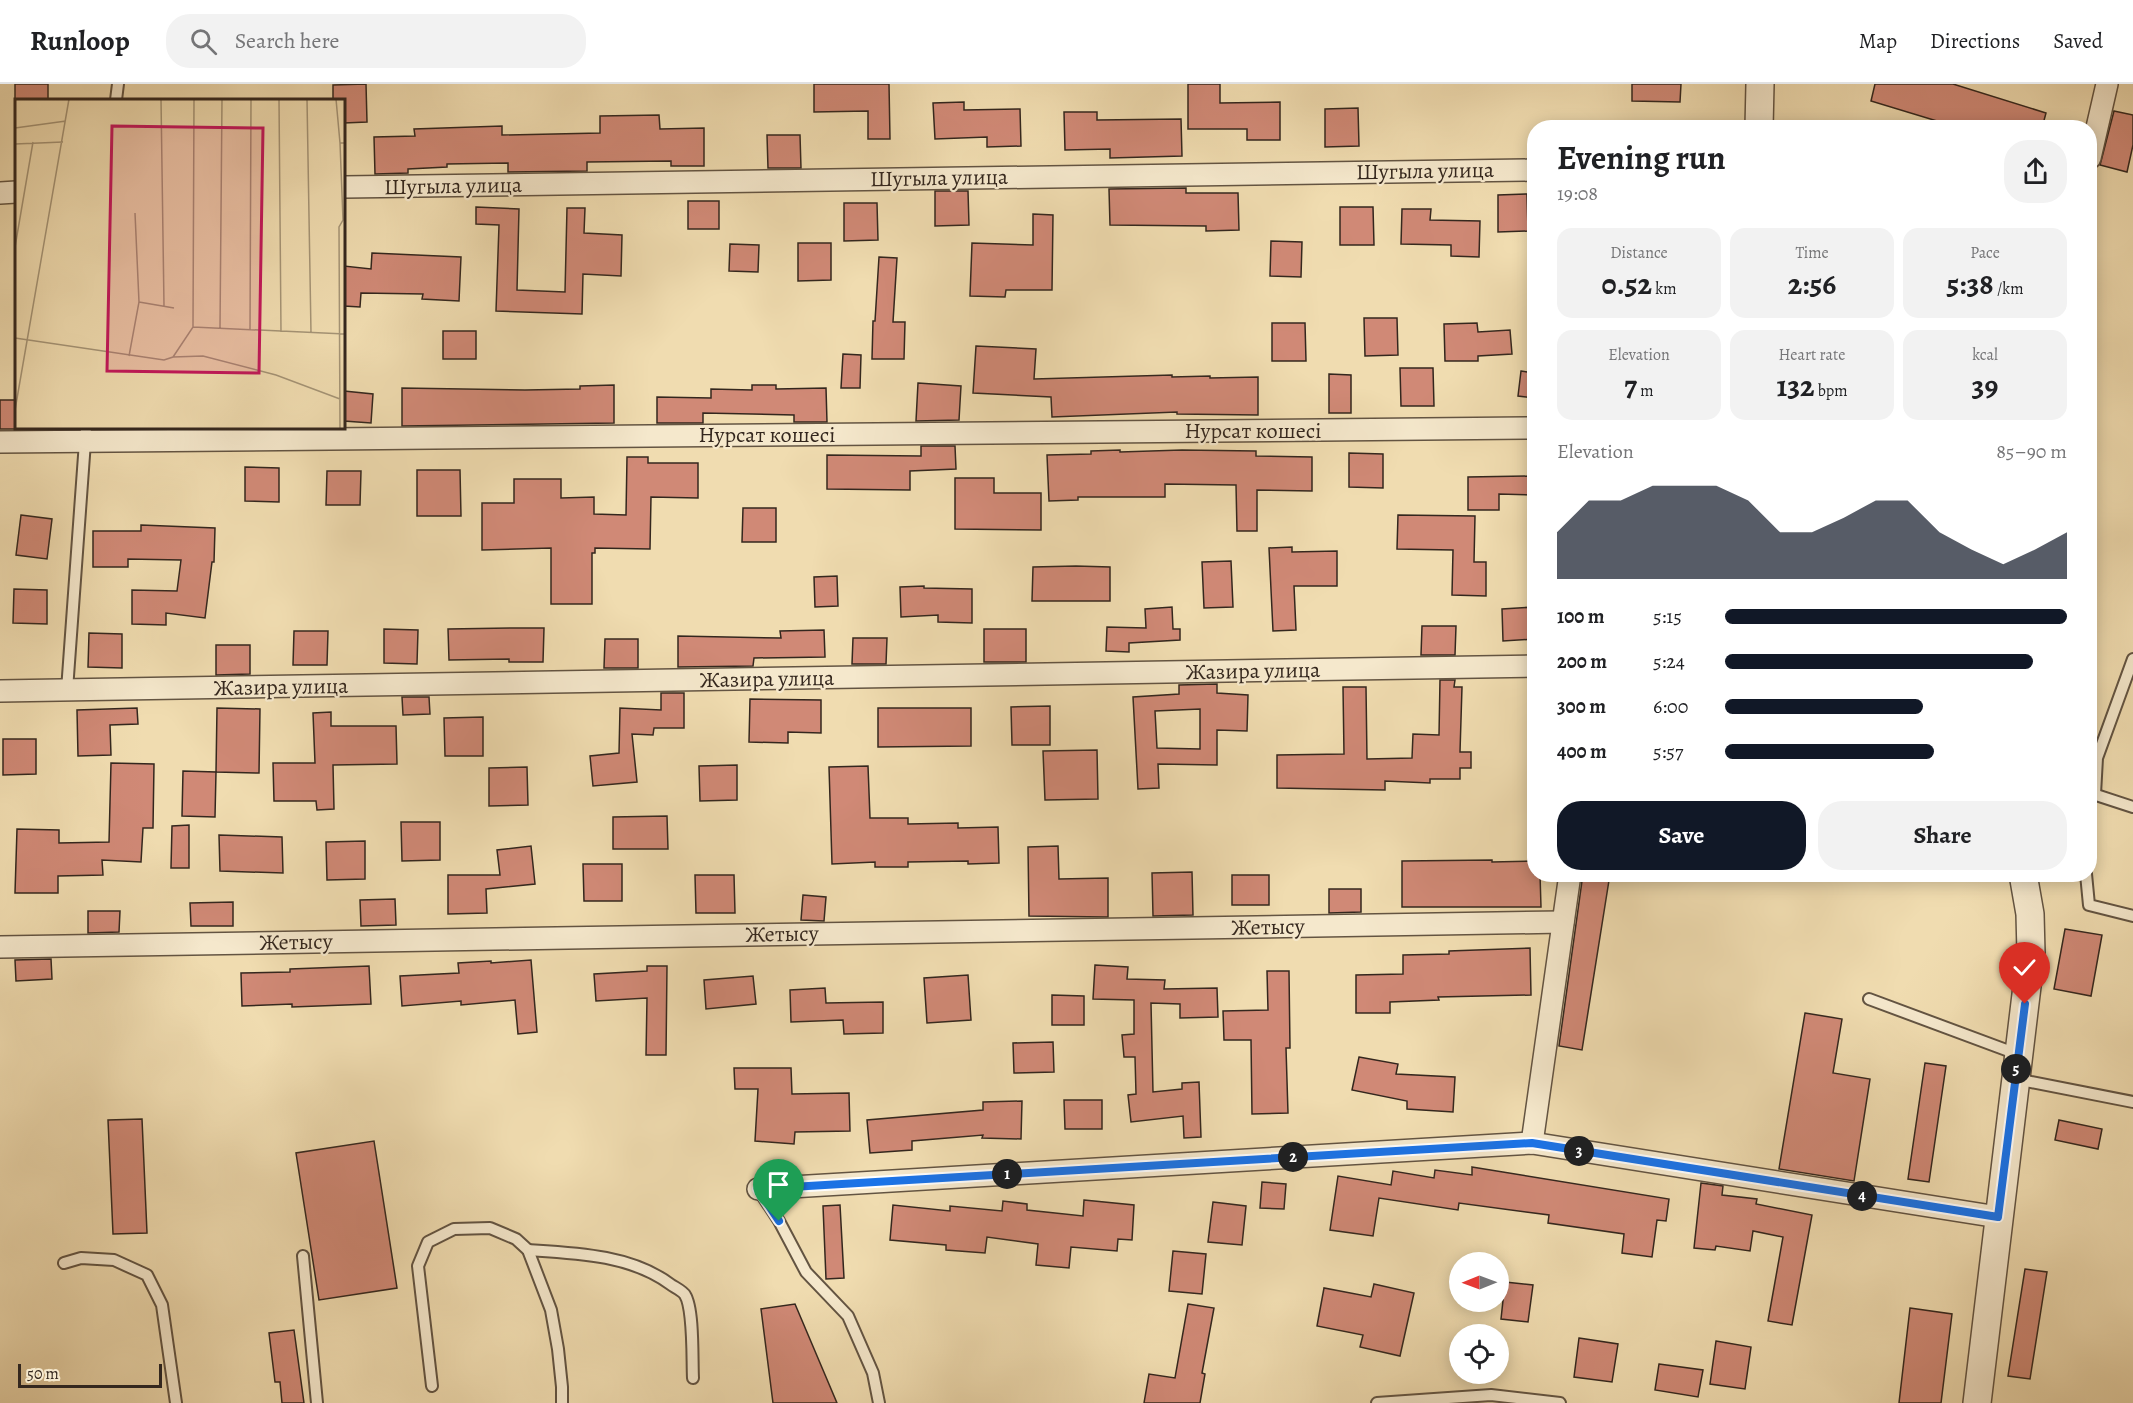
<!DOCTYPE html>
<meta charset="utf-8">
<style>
body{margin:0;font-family:Alegreya,serif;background:#f2f2f2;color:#202124;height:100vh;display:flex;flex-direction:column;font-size:22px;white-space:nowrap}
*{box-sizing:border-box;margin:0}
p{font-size:20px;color:#757577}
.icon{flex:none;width:33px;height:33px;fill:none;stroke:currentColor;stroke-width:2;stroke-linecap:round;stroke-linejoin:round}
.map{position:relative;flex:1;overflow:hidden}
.sheet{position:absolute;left:1527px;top:36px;width:570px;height:762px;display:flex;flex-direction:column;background:#fff;border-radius:24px;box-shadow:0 3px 15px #0003}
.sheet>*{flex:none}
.needle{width:39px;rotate:269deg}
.fabs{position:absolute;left:1449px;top:1168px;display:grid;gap:12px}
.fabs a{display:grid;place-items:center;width:60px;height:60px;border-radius:50%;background:#fff;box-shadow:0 3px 15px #0003;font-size:30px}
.scale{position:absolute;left:18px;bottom:15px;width:144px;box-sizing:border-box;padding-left:6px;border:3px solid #34271e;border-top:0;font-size:16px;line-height:21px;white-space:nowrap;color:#34271e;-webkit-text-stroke:4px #f5e8cc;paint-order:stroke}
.pin{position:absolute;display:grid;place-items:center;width:51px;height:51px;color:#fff;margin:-62px -26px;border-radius:50% 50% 50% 0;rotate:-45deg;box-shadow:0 0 6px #0007}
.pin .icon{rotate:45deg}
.km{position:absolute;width:30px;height:30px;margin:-15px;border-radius:50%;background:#222;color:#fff;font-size:16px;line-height:30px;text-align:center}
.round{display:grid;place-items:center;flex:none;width:63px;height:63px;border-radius:24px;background:#f2f2f2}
.head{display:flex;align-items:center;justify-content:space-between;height:102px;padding:0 30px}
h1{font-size:33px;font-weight:600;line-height:45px}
.figures{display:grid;grid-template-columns:repeat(3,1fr);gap:9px;height:102px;padding:6px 30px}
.figures div{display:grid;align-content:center;border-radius:15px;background:#f2f2f2;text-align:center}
.figures b{font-size:30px;font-weight:600}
.figures small{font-size:16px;font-weight:400}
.figures p{font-size:16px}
.chart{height:168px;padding:12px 30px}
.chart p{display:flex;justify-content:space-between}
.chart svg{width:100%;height:108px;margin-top:6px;fill:#111827;opacity:.7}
.button{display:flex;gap:12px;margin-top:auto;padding:12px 30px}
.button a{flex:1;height:69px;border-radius:24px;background:#111827;color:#fff;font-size:24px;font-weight:600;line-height:69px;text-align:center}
.button a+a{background:#f2f2f2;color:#202124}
ul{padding:0 30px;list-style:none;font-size:20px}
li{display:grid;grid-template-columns:96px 72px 1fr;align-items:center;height:45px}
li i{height:15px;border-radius:8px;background:#111827}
header{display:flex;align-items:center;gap:36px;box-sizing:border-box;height:84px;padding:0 30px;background:#fff;border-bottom:2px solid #e0e0e0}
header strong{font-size:28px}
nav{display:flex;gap:33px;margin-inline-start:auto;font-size:21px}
.search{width:420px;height:54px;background:#f2f2f2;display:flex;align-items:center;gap:15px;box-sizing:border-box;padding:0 21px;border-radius:24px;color:#757577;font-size:22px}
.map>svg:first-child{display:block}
</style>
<header>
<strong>Runloop</strong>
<div class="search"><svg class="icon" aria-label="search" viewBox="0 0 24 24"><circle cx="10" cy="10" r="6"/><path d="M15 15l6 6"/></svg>Search here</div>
<nav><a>Map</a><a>Directions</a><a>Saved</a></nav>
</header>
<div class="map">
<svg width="2133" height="1319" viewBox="0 0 2133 1319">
<rect width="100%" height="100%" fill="#f0dcb0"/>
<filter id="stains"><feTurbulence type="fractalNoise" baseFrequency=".00333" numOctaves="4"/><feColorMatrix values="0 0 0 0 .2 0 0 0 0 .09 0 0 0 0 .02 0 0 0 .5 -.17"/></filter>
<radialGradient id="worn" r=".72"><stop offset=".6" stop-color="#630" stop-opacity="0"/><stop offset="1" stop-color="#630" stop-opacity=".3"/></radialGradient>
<g fill="#d08976" stroke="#34271e" stroke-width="1.5" fill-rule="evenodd">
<rect x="15" y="0" width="33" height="16"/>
<path d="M366 0 367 38 344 39V16H333V1Z"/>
<path d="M814 0H889L890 55H868V27L814 28Z"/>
<path d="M1188 0H1220V19L1280 18V56H1247V45H1188Z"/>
<path d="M1632 0H1681L1680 18 1632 17Z"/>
<path d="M1875 0H1953L2046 29 2042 44H1960L1871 17Z"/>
<path d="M964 18V26L1020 25 1021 62 987 63V53L935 55 933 19Z"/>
<path d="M1358 24 1359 62 1325 63V25Z"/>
<path d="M2114 27 2133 31V61L2127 88 2100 81Z"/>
<path d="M1064 28H1097V36L1181 35 1182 72 1110 74V65L1065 66Z"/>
<path d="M659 31 660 45 704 44V82H671V77L587 78V87L508 88V79L447 80V83L408 85V89L375 90 374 53 415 52 414 45 502 42V51L600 49V32Z"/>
<path d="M767 51H800L801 84H768Z"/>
<path d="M1186 104V109H1238L1239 146 1206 147V142L1110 141 1109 105Z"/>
<path d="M935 107H968L969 141 935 142Z"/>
<path d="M1527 110 1528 147 1498 148V111Z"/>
<rect x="688" y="117" width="31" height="28"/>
<path d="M844 119H877L878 156 844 157Z"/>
<path d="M476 123 519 125 517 206 565 208 567 124H585L584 149 622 151 621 192 583 190 582 230 496 227 499 141 476 140Z"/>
<path d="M1340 123H1373L1374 161H1340Z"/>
<path d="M1402 125H1431L1430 136 1480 137 1479 173 1451 172V161L1401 160Z"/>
<path d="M1033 130 1053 131 1052 206H1006L1005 213 970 212 972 159 1033 161Z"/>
<path d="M1271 157 1302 158 1301 193 1270 192Z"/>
<path d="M798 159H831V196L798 197Z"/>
<path d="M730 160 759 161 758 188 729 187Z"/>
<path d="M372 169 461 173 459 217 422 215 423 210 361 209 360 223 344 222V182L371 185Z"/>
<path d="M879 173 897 174 893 238H905L904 275H872L873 237H875Z"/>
<path d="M1364 234H1397L1398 271 1365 272Z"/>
<path d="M1272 239H1305L1306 277H1272Z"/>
<path d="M1477 239 1478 248 1510 246 1512 270 1478 272V277H1445L1444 240Z"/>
<rect x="443" y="247" width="33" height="28"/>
<path d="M976 262 1036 265 1034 295 1172 291V293L1210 292V294L1258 293V331L1177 330V328L1052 333 1051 313 973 309Z"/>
<path d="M843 270 861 271 860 304H841Z"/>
<path d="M1400 284H1433L1434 322H1401Z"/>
<path d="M1521 287 1534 289V314L1518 312Z"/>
<path d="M1329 290 1351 291V329H1329Z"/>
<path d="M918 299 961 302 959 336 916 337Z"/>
<path d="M614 301V339L402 342V304L525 306 580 305V302Z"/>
<path d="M752 301H776V305L826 304 827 338H794V331L703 329V339H657V313L711 314V305L752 306Z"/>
<path d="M344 307 373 310 371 339 344 337Z"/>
<rect x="0" y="316" width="16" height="29"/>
<path d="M921 362H955L956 385 910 387V406L827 405V371L921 372Z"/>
<path d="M1120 366V368L1182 366 1256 367V372L1312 373V407L1257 406V447H1237L1236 401 1165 400V413H1078V416L1049 417 1047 371 1091 370V367Z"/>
<path d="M1349 369 1383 370V404L1349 403Z"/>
<path d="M627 373H648V379H698V414L651 413 650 465 595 464V469H592V520H551V464L482 466V419H514V395H561V414L594 413V430L626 431Z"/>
<path d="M245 383 279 384V418L245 417Z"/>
<path d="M417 386H460L461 432H417Z"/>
<path d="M327 387H361L360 421H326Z"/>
<path d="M1534 392V411L1499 410V426H1468V393Z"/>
<path d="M955 394H994V409H1041V446L955 445Z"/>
<path d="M743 424H776V458H742Z"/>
<path d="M21 431 52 435 47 475 16 471Z"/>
<path d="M1398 431 1475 432 1474 478H1486V512L1452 511 1453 466 1397 465Z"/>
<path d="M141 441 215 444 214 478H212L205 534 166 529V541L132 540V506L177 507 181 476 128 475V483H93V447H141Z"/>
<path d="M1292 463V468L1337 467V502H1294L1296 546 1273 547 1269 464Z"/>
<path d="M1231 477 1233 523 1204 524 1202 478Z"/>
<path d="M1076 482 1110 483V517H1032L1033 483Z"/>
<path d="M837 492 838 522 815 523 814 493Z"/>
<path d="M924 502V504L972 505V539L938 538V531L901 533 900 503Z"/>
<path d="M14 505 47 506V540L13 539Z"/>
<path d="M1172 523 1173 545H1180V556L1129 559V568L1106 567 1107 543 1146 544 1145 525Z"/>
<path d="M1534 523V555L1503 557 1502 525Z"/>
<path d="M1422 542H1456L1455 571H1421Z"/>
<path d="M510 544H544L543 578H509V575L449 576 448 545Z"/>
<path d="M384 545 418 546 417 580 384 579Z"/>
<rect x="984" y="545" width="42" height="33"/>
<path d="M824 546 825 573 754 574 753 582 678 583V552L781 554 780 547Z"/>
<path d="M294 547H328L327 581H293Z"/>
<path d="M89 549 122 550V584L88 583Z"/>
<path d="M853 554H887L886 580H852Z"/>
<path d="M605 555H638V584H604Z"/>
<path d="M216 561H250V590L216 591Z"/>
<path d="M1440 596H1455L1454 603H1462L1460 668H1471V684H1460V695H1430V699L1385 697V706L1277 704V671L1344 670 1343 603H1366L1367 675 1412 674 1413 650 1439 651Z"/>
<path d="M1217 600V609L1248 611 1247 647 1217 646V681L1158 680 1159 704 1138 705 1133 613 1179 610V601ZM1200 625V665L1157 664 1155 627Z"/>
<path d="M661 609H684V644H654L653 651 632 650 637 698 593 702 590 672 619 669 620 624 661 626Z"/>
<path d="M402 613H429L430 630 403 631Z"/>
<path d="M750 615 821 616V649L788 648V659L749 658Z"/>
<path d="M1050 622V661H1012L1011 623Z"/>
<path d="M137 624 138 640 110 641 111 671 78 672 77 626Z"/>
<path d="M217 624 260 625 259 689 216 688Z"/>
<path d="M878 624H971V662L878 663Z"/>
<path d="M331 628V642H396L397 680 333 681 334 725 317 726 316 717H274L273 679H315L313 629Z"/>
<path d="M483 633V672H445L444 634Z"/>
<path d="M3 655H36V690L3 691Z"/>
<path d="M1097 666 1098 715 1045 716 1043 667Z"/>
<path d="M111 679 154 680 153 744H143L141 778 102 776 103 791 58 792V809H15L17 745 59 746V759L109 758Z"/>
<path d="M737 681V716L700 717 699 682Z"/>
<path d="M868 682 870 734H908V740L958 739V744L998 743 999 779 968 780V777L908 778V783H875V778L832 780 829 683Z"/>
<path d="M527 683 528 721 489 722V684Z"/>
<path d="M183 687 216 688 215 733 182 732Z"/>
<path d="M667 732 668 765H613V733Z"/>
<path d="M401 738H440V776L402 777Z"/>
<path d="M189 741V784H171L172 742Z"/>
<path d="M219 751 282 753 283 789 220 787Z"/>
<path d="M365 757V795L327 796 326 758Z"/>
<path d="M531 762 535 800 486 805 487 829 448 830V791H500L497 766Z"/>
<path d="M1058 762 1059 795 1108 794V833L1029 832 1028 763Z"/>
<path d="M1492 776V778L1534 777V790H1540L1541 823H1402V777Z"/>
<path d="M583 780H622V817H584Z"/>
<path d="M1192 788 1193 831 1153 832 1152 789Z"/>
<path d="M1583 790H1610L1582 966 1559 962Z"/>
<path d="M695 791H734L735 829H696Z"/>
<rect x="1232" y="791" width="37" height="30"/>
<path d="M1329 805H1361V828L1329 829Z"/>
<path d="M803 811 826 813 824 837 801 836Z"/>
<path d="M395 815 396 841 361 842 360 816Z"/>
<path d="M233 818V842H191L190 819Z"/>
<path d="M88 827H120L119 848 88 849Z"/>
<path d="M2065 845 2102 851 2091 912 2054 905Z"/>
<path d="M1530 864 1531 911 1438 913 1439 916 1390 918V929H1356V891L1403 890V871L1449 870V867Z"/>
<path d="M51 875 52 895 16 897 15 876Z"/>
<path d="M531 876 537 948 518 950 515 916 461 921V917L402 922 400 892 459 889 458 879 491 877V879Z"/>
<path d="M1095 881 1128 883 1127 895 1165 896 1164 905 1217 904 1218 933 1180 934V920L1151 919 1153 1008 1182 1005V999L1199 998 1201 1053 1184 1054 1183 1032 1131 1038 1128 1011 1136 1010 1135 973H1124L1122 951 1134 950V916L1093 915Z"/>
<path d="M369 882 371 920 292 923V920L242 922 241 889 290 888V885Z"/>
<path d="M647 882H667L666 971H646L647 914 596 917 594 890 647 887Z"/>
<path d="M1267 887H1289L1290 964H1286L1288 1029 1252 1030 1251 956H1224L1223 927 1268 926Z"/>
<path d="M968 891 971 936 927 939 924 894Z"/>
<path d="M753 892 756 920 706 925 704 896Z"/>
<path d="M825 904 826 919 883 918V949L844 950 843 936 791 938 790 906Z"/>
<path d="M1052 911 1084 912V941H1052Z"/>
<path d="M1805 929 1842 935 1833 989 1870 995 1854 1097 1779 1085Z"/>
<path d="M1053 958 1054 988 1014 989 1013 959Z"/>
<path d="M1359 973 1398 980 1396 990 1455 993 1453 1028 1407 1025V1017L1352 1006Z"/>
<path d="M1925 979 1946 982 1929 1098 1908 1095Z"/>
<path d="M734 984H791L792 1010 849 1009 850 1047 795 1048 794 1060 755 1057 758 1005H735Z"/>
<path d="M1064 1016H1102V1045H1065Z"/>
<path d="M1022 1017 1021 1055 982 1054 983 1051 912 1057V1066L870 1069 867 1036 983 1026V1018Z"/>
<path d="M142 1035 147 1149 113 1150 108 1036Z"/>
<path d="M2059 1036 2102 1045 2098 1065 2055 1056Z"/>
<path d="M374 1057 397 1204 319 1216 296 1069Z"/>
<path d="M1472 1083 1669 1115 1666 1137 1657 1136 1652 1173 1622 1169 1624 1150 1548 1139 1549 1131 1459 1119 1458 1126 1379 1114 1373 1152 1330 1146 1338 1092 1391 1101 1393 1087 1434 1094 1435 1086 1472 1091Z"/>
<path d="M1262 1098 1286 1100 1284 1125 1260 1124Z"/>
<path d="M1701 1099 1723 1102 1722 1111 1757 1115 1756 1120 1812 1131 1792 1241 1768 1237 1783 1153 1753 1147 1750 1167 1716 1162 1715 1166 1694 1164Z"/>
<path d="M1084 1116 1134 1121 1132 1156 1118 1155 1117 1167 1071 1163 1069 1184 1036 1181 1038 1160 987 1153 985 1169 946 1166V1161L890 1156 893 1121 950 1127V1122L1002 1127 1003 1117 1027 1120V1126L1083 1132Z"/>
<path d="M1213 1118 1246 1122 1242 1161 1208 1158Z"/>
<path d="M840 1121 844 1194 826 1195 823 1122Z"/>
<path d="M1173 1167 1206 1170 1202 1210 1169 1207Z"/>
<path d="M2025 1185 2047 1188 2030 1295 2008 1292Z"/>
<path d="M1505 1198 1533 1201 1528 1238 1501 1235Z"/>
<path d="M1374 1200 1414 1209 1400 1272 1360 1263 1363 1251 1317 1242 1324 1204 1371 1213Z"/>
<path d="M795 1220 837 1319H773L761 1225Z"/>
<path d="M1188 1220 1214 1224 1202 1289 1205 1290 1200 1319H1144L1149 1290 1175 1294Z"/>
<path d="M1910 1224 1952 1230 1941 1319H1899Z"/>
<path d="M294 1246 304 1319H282L280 1298H275L269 1249Z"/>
<path d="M1579 1254 1618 1260 1612 1298 1574 1293Z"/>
<path d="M1716 1257 1751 1263 1745 1305 1710 1300Z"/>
<path d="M1659 1280 1703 1286 1698 1313 1655 1306Z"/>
</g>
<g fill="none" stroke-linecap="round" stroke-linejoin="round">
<defs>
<g id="service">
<path d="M116 16 118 0"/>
<path d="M67 606 86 344"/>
<path d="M2090 709 2133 723"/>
<path d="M2095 710 2097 674 2133 575"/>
<path d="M2086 790 2089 821 2133 832"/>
<path d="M1869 915 2017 970"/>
<path d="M2016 995 2133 1018"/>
<path d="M758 1105 779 1137 806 1188 848 1232 873 1289 879 1319"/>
<path d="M528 1166C576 1169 631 1171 670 1200 674 1203 683 1207 685 1211 694 1225 692 1276 693 1294"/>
<path d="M303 1172 317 1319"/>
<path d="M64 1179 81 1174 114 1176 147 1191 162 1221 176 1319"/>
<path d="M432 1302 418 1182 428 1158 454 1145 490 1144 516 1155 528 1166 551 1226 558 1265 562 1303V1319"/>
<path d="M1377 1319 1491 1311 1560 1319"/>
</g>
<g id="minor">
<path d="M2090 74 2107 0"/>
<path d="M344 103 1534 86"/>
<path d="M0 109 16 108"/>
<path d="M0 358 1534 344"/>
<path d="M0 607 1534 582"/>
<path d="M0 863 1563 838"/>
<path d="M1532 1059 1570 790"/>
<path d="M758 1105 1532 1059 1998 1133"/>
</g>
<g id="tertiary">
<path d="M1759 44 1760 0"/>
<path d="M1977 1319 2031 869 2030 830 2023 790"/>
</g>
</defs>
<use href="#service" stroke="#635442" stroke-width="14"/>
<use href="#minor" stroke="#635442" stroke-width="24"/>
<use href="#tertiary" stroke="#635442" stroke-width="30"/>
<use href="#service" stroke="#f5e8cc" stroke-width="10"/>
<use href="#minor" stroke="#f5e8cc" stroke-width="21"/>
<use href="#tertiary" stroke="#f5e8cc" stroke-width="27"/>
</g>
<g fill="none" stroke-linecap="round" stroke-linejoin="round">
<defs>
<path id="route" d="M779 1137 758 1105 1532 1059 1998 1133 2025 920"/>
</defs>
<use href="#route" stroke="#fff" stroke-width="12"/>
<use href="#route" stroke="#1a73e8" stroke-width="8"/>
</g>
<g text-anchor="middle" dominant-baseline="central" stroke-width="4.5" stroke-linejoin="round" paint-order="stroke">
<g font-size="22" fill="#34271e" stroke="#f5e8cc">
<text transform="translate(1425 87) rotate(-1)">Шугыла улица</text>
<text transform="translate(939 94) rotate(-1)">Шугыла улица</text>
<text transform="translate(453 102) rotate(-1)">Шугыла улица</text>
<text x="1253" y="347">Нурсат кошесi</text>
<text x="767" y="351">Нурсат кошесi</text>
<text transform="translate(1253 587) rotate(-1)">Жазира улица</text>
<text transform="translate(767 595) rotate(-1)">Жазира улица</text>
<text transform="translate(281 603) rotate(-1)">Жазира улица</text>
<text transform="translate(1268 843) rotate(-1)">Жетысу</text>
<text transform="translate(782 850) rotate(-1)">Жетысу</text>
<text transform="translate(296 858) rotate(-1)">Жетысу</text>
</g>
</g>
<g transform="translate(15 15)">
<rect width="330" height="330" fill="#f0dcb0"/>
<path fill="none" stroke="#a59476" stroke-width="1.5" d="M146 0 149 207M264 0 266 233M292 0 296 234M321 0 325 44M0 29 51 22M0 45 48 43M0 148 18 43M124 203 159 209M178 228 179 0M205 229 207 0M235 231 236 0M0 239 149 261 158 258 178 228 330 235M114 257 124 203 120 114M158 258 188 257 261 276 325 300M0 311 54 0M325 330 324 128 328 121 325 44H330"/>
<path fill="#c2185b" fill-opacity="0.15" stroke="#c2185b" stroke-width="3" d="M97 27 248 29 244 274 92 272Z"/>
<rect width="330" height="330" fill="none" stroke="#34271e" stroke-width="3"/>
</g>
<rect width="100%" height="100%" filter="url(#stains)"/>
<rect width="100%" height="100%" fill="url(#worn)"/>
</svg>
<div class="fabs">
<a><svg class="needle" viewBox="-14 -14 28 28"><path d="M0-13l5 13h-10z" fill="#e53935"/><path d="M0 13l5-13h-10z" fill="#757577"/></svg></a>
<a><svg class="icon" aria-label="locate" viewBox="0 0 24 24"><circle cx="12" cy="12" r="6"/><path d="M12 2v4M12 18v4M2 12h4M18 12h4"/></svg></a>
</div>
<div class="scale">50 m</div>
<div class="pin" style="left:779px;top:1137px;background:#1e9e55"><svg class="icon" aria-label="arrive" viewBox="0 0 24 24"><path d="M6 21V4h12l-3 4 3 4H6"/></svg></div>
<div class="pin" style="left:2025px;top:920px;background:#d93025"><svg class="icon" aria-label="check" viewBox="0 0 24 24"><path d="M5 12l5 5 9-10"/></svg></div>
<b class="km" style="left:1007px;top:1090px">1</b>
<b class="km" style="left:1293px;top:1073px">2</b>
<b class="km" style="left:1579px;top:1067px">3</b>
<b class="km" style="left:1862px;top:1112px">4</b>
<b class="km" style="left:2016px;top:985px">5</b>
<section class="sheet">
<div class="head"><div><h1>Evening run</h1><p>19:08</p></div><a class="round"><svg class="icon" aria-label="share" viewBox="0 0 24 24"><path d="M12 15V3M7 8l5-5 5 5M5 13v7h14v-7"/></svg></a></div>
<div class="figures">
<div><p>Distance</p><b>0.52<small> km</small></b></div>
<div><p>Time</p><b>2:56</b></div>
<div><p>Pace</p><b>5:38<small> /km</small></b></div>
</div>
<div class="figures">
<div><p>Elevation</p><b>7<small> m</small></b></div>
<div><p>Heart rate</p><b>132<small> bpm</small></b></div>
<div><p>kcal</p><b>39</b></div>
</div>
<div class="chart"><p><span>Elevation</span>85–90 m</p>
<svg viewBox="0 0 160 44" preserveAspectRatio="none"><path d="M0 44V25L10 12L20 12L30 6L40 6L50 6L60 12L70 25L80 25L90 19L100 12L110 12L120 25L130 32L140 38L150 32L160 25V44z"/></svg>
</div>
<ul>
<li><b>100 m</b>5:15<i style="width:100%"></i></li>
<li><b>200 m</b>5:24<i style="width:90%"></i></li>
<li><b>300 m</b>6:00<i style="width:58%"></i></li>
<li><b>400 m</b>5:57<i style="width:61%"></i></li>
</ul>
<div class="button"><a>Save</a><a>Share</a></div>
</section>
</div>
